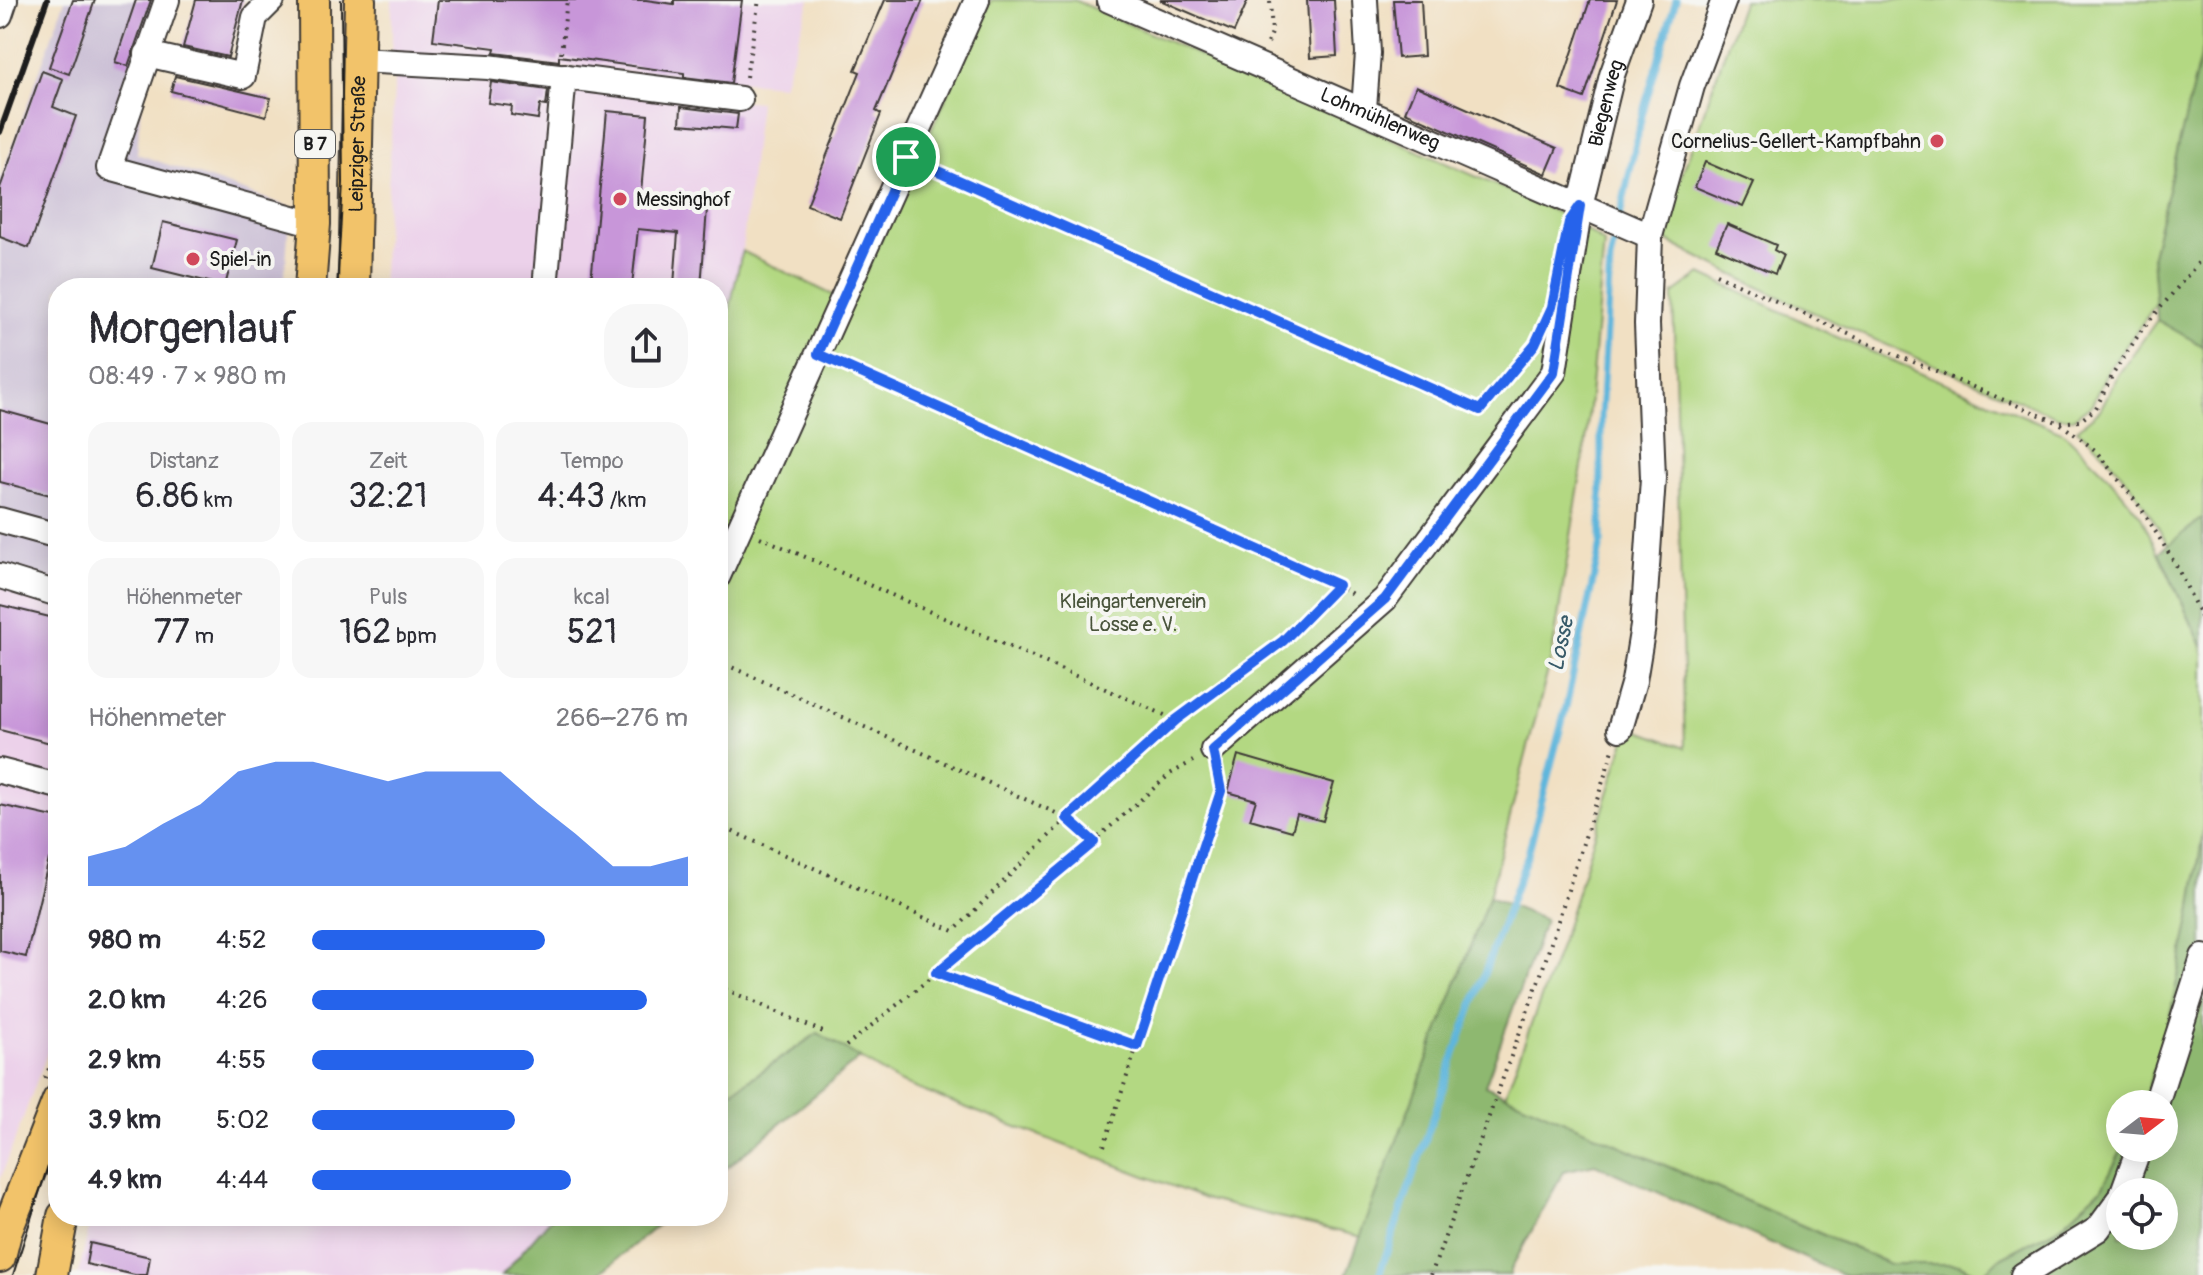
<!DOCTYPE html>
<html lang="de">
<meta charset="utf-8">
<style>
body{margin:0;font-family:Pangolin,sans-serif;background:#f7f7f7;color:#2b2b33;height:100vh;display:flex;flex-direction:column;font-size:30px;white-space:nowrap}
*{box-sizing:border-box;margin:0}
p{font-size:26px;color:#7c7c81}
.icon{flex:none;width:44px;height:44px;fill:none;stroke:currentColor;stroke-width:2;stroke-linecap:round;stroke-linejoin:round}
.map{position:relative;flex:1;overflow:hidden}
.drawer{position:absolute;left:48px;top:278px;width:680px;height:948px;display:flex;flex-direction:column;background:#fff;border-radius:32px;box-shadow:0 4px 20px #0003}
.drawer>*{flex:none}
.needle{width:52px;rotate:74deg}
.controls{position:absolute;left:2106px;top:1090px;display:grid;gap:16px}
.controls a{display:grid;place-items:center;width:72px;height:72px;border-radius:50%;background:#fff;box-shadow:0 4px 20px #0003;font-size:40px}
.pin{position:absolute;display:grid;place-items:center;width:68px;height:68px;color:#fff;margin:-34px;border:4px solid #fff;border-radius:50%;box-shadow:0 2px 8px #0007}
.round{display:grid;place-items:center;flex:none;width:84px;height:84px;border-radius:32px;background:#f7f7f7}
.head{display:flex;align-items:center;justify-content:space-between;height:136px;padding:0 40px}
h1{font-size:44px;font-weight:600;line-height:60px}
.metrics{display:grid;grid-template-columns:repeat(3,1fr);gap:12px;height:136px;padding:8px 40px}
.metrics div{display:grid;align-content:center;border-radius:20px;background:#f7f7f7;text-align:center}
.metrics b{font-size:34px;font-weight:600}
.metrics small{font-size:22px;font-weight:400}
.metrics p{font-size:22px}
.chart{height:224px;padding:16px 40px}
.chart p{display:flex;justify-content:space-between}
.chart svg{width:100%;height:144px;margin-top:8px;fill:#2563eb;opacity:.7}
ul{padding:0 40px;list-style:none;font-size:26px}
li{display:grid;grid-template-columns:128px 96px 1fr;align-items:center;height:60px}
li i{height:20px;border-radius:10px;background:#2563eb}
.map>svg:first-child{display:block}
</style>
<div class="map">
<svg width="2203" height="1275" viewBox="0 0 2203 1275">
<rect width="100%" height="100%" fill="#f6f6f2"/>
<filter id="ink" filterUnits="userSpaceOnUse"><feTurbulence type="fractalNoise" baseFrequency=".0125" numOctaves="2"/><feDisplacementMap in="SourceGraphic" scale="16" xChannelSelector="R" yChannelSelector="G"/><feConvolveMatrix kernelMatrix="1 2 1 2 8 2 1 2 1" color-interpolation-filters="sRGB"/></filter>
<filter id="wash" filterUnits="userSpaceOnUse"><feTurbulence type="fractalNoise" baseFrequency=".006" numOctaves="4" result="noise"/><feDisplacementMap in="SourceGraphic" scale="32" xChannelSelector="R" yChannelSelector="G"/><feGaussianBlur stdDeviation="1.8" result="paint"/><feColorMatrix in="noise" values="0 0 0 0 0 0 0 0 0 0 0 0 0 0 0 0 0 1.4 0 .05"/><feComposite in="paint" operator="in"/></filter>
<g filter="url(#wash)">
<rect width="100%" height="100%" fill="#f1e0c3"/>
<g fill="#ecd1ea">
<path d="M392 0H810L783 85 392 53Z"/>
<path d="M395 73 759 102 742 251 718 364V288H382Z"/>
<path d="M0 564 58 580V1024L0 1180Z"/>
<path d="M92 1216H553L502 1275H78Z"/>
</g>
<path fill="#cbbfd5" d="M65 0H174L142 90 137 154 290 207 284 288H58V580L0 564V181Z"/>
<g fill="#b3d882" stroke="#687a4f" stroke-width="2">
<path d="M991 0H1074L1568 217 1604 243 1586 441 1552 655 1489 897 1362 1237 1208 1200 899 1082 818 1033 732 1091 718 1082V364L742 251 851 304Z"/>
<path d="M1743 0H2203V45L2152 255 2156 304 2107 372 2092 404 2074 418 2058 417C1924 361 1788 306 1660 237Z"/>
<path d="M1701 274 1832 335 2064 433 2109 477 2141 516 2203 648V831L2191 914 2166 1035 2142 1104H2120V1148H2123L2102 1188 2060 1227 2002 1257 1980 1275 1959 1264H1890L1505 1095 1558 952 1629 727 1685 748 1673 294Z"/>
<path d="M2157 320 2203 346V518L2168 545C2144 502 2116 460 2077 429L2100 410 2118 375Z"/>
</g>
<g fill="#8eb870" stroke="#556a46" stroke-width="2" fill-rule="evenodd">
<path d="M2203 45V346L2157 320 2152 255Z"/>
<path d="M2203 518V648L2159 552Z"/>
<path d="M2203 832V1275H1980L2002 1257 2060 1227 2102 1188 2123 1148H2164V1104H2142L2166 1035 2191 914ZM2120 1192H2164V1236H2120Z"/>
<path d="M1489 897 1545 920 1485 1086 1889 1264H1959L1979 1275H1842L1595 1164 1564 1171 1512 1267 1510 1275H1346Z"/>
<path d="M818 1033 860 1058 718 1175V1082L733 1091Z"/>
<path d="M553 1216H669L597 1275H502Z"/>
</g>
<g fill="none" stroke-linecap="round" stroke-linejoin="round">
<g stroke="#5fb6dc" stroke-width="7">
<path d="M1620 216 1642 115 1676 0"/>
<path d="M1379 1275 1457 1048 1528 854 1566 707 1601 543V417L1610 261 1617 228"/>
</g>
</g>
<g id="blocks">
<g fill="#c896d9">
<path d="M73 0H95L69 74 49 67Z"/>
<path d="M136 0H151L128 66 115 62Z"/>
<path d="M196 0H243L228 57 183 47Z"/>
<path d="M438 0H646L674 4V0H742L731 83 684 77V73L559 56V61L494 53 495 48 433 40Z"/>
<path d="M885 0H923L876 111 881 114 840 218 807 205 860 72 855 70Z"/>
<path d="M1160 0H1248L1234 32Z"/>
<path d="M1307 0H1334L1337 56 1310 58Z"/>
<path d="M1393 0H1421L1424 56 1398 58Z"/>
<path d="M1590 0H1617L1584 98 1560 89Z"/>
<path d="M42 71 63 79 53 107 76 116 29 248 0 237V188Z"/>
<path d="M175 76 271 98 266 116 171 91Z"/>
<path d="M491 82 548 90 546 106 540 105 538 119 511 115 512 106 488 103Z"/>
<path d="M1416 86 1557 148 1546 174 1405 112Z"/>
<path d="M681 107 738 114 736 129 680 124Z"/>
<path d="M607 111 648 115 640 203 707 209 701 287 674 285 678 233 638 229 632 286 591 282Z"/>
<path d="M1705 162 1754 183 1743 207 1695 187Z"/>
<path d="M163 222 237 240 225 286 152 268Z"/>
<path d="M1727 224 1776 245 1774 250 1783 255 1775 274 1716 248Z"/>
<path d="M0 410 58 426V497L0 482Z"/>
<path d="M0 605 58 619V745L0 730Z"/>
<path d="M1238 755 1334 783 1323 821 1297 814 1292 831 1250 819 1256 800 1228 792Z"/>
<path d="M0 805 58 818V861L49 859 26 957 0 951Z"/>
<path d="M90 1243 150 1257 147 1275H135L86 1264Z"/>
</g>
</g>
</g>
<g filter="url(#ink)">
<use href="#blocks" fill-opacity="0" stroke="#3c3935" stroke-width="2"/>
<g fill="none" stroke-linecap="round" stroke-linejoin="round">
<defs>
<g id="minor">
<path d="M167 0 109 168 315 224"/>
<path id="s1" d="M1109 0 1650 236"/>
<path d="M0 15 5 0"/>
<path d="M147 54 243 76 255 17 272 0"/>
<path d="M359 60 488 67 740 99"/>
<path d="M1364 109 1368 53 1365 0"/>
<path d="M545 288 564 76"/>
<path d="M0 520 58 536"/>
<path d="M0 576 58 594"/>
<path d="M718 576 977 0"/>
<path d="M1620 729 1634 681 1643 626 1653 478 1647 324 1650 236 1692 86 1724 0"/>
<path id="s2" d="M1213 750 1385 599 1554 372 1580 206 1612 75 1639 0"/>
<path d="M0 771 58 786"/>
<path d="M2156 1104 2203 957"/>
<path d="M2123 1192 2139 1148"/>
<path d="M2023 1275 2098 1229 2120 1199"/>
</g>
<g id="major">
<path d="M310 288 315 224 314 0"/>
<path id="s3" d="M354 288 360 0"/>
<path d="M0 1257 6 1233 58 1100"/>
<path d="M52 1275 63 1216"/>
</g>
</defs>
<use href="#minor" stroke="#3c3935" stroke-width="28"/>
<use href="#major" stroke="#3c3935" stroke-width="34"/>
<g stroke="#3c3935" stroke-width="4" stroke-dasharray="2 6" stroke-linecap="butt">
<path d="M1268 43 1272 33 1270 0"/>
<path d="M561 53 567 0"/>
<path d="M746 77 759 0"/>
<path d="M927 166 1480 410 1533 347"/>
<path d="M1716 274 1875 346 2059 423 2080 421 2096 408 2113 374 2141 331 2203 257"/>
<path d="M839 363 1338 585 1355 596"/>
<path d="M2061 424 2095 450 2141 508 2176 565 2203 621"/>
<path d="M760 537 1176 720"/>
<path d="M718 661 1067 818 1093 841"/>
<path d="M718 825 954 931 1067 818 1176 720 1283 641 1338 585"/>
<path d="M936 973 1137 1046"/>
<path d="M718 986 823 1032"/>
<path d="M846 1046 1027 900 1170 774 1193 761"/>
<path d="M45 1078 58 1047"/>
<path d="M1104 1146 1221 791 1217 771"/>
<path d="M1431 1275 1540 977 1613 750"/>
</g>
<use href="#minor" stroke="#fff" stroke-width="24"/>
<use href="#major" stroke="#f2c36a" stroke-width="30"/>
<g stroke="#1c1c1c" stroke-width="2">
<path d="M337 288 343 183 341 0"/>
<path d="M13 1275 58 1134"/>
</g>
<path stroke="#1c1c1c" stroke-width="6" d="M0 132 47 0"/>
</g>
</g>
<g fill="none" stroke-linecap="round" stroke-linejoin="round" filter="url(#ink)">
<defs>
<path id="route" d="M906 157 1480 410 1535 344 1552 307 1569 222 1580 206 1554 372 1385 599 1213 750 1221 791 1137 1046 936 973 1094 842 1067 818 1176 720 1283 641 1338 585 818 354Z"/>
</defs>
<use href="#route" stroke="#fff" stroke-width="16"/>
<use href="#route" stroke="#2563eb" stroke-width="10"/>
</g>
<g fill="#d1495b" stroke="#f6f6f2" stroke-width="3">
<circle cx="1937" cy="141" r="8"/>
<circle cx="620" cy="199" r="8"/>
<circle cx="193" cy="259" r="8"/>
</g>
<g text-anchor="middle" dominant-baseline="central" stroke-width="8" stroke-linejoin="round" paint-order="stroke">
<rect fill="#f6f6f2" stroke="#5d5d5c" stroke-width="2" x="295" y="130" width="40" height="28" rx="6"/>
<g font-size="18" font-weight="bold" fill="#1c1c1c">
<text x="315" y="144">B 7</text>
</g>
<g font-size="20" fill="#1c1c1c" stroke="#f6f6f2">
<text stroke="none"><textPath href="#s2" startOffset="786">Biegenweg</textPath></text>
<text stroke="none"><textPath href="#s1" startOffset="296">Lohmühlenweg</textPath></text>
<text stroke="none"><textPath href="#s3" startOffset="144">Leipziger Straße</textPath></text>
</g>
<g font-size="20" fill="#1c1c1c" stroke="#f6f6f2" text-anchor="start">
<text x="1921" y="141" text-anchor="end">Cornelius-Gellert-Kampfbahn</text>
<text x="636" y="199">Messinghof</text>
<text x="209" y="259">Spiel-in</text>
</g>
<g font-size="20" fill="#49543b" stroke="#f6f6f2">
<text x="1133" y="601">Kleingartenverein<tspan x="1133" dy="23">Losse e. V.</tspan></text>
</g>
<g font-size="22" font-style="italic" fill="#375a69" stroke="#f6f6f2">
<text transform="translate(1561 644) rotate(-78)">Losse</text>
</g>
</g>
</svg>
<div class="controls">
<a><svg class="needle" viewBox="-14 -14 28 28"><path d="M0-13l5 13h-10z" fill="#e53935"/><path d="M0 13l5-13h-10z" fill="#7c7c81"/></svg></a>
<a><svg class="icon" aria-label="locate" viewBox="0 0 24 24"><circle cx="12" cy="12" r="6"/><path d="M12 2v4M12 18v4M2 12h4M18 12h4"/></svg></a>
</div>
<div class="pin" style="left:906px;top:157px;background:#1e9e55"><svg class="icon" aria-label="arrive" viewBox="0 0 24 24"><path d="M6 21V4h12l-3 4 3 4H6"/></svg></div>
<section class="drawer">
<div class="head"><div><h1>Morgenlauf</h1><p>08:49 · 7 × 980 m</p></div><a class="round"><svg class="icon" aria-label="share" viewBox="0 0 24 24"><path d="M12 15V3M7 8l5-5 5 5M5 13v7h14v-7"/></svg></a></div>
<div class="metrics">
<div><p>Distanz</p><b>6.86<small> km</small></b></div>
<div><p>Zeit</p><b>32:21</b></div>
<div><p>Tempo</p><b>4:43<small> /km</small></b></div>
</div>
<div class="metrics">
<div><p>Höhenmeter</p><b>77<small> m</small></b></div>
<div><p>Puls</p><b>162<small> bpm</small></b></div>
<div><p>kcal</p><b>521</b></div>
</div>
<div class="chart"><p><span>Höhenmeter</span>266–276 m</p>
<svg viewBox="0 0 160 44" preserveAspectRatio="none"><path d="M0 44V35L10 32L20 25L30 19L40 9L50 6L60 6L70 9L80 12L90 9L100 9L110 9L120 19L130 28L140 38L150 38L160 35V44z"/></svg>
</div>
<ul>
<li><b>980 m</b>4:52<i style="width:62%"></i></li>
<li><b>2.0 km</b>4:26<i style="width:89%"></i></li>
<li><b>2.9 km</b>4:55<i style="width:59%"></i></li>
<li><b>3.9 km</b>5:02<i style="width:54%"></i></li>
<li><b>4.9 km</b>4:44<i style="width:69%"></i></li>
</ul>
</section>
</div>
